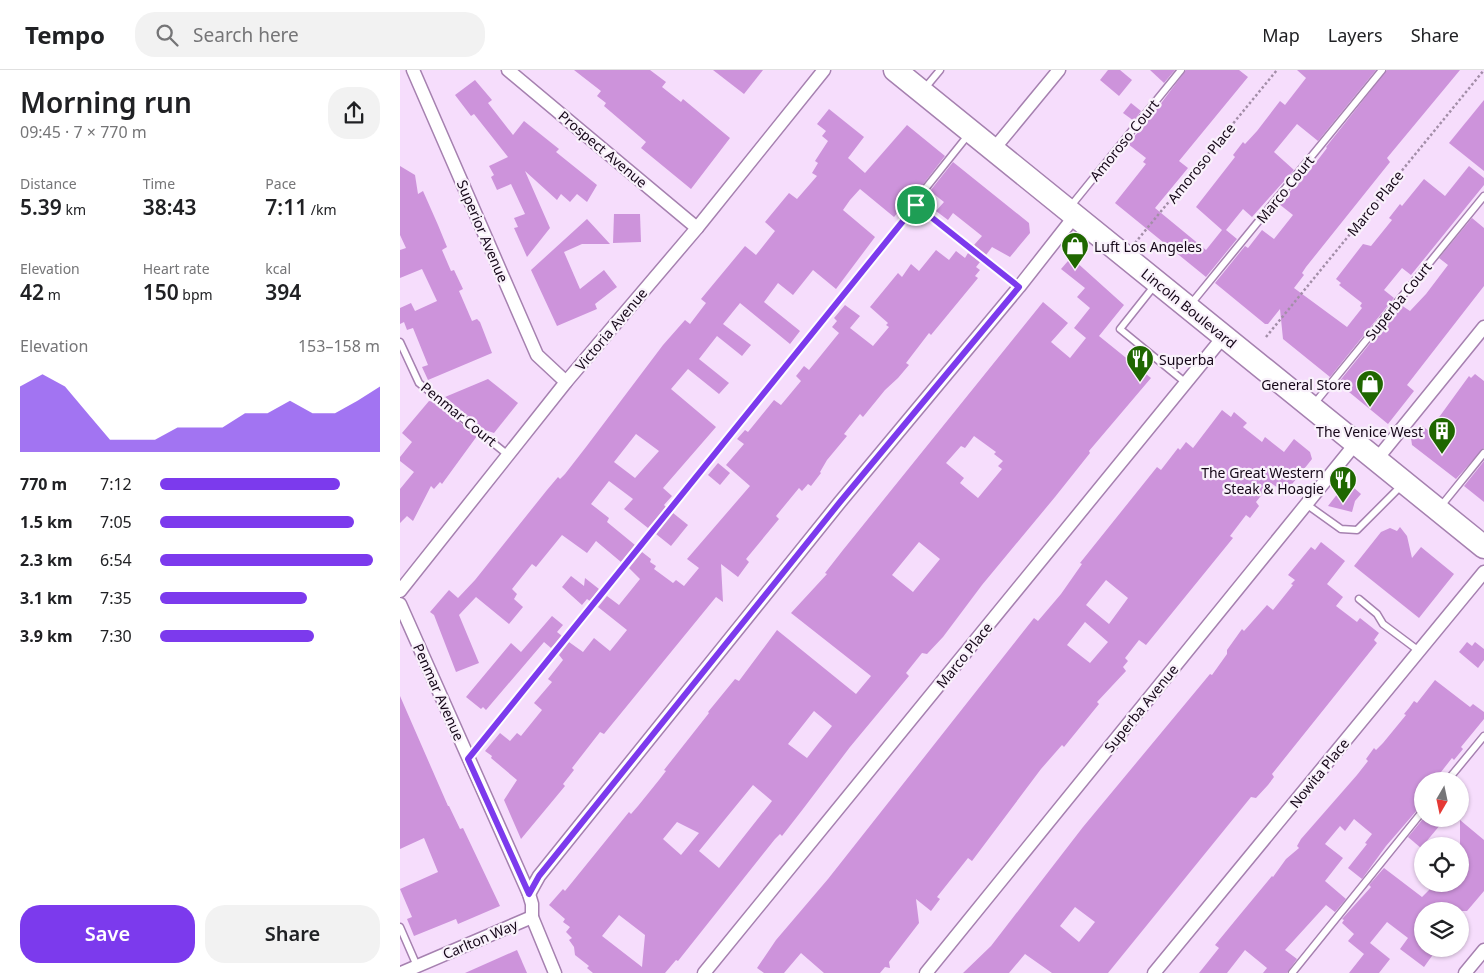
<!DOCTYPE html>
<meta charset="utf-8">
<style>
body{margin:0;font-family:"Noto Sans",sans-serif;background:#f2f2f2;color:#202124;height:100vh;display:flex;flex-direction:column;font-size:19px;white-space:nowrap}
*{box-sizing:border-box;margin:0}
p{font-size:16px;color:#757577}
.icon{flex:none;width:28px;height:28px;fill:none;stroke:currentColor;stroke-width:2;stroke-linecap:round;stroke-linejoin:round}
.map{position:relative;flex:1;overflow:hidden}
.details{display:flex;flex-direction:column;background:#fff;width:400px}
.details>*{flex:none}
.needle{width:32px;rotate:189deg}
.controls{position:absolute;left:1014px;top:702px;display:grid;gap:10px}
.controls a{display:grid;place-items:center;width:55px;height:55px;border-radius:50%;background:#fff;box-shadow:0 1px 4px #0004;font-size:25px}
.pin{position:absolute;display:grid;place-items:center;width:42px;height:42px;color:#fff;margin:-21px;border:2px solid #fff;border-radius:50%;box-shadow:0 1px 5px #0007}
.round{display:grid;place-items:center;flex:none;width:52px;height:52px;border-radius:20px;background:#f2f2f2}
.head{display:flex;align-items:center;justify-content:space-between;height:85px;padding:0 20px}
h1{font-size:28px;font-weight:600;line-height:38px}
.stats{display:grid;grid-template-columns:repeat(3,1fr);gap:8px;height:85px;padding:5px 20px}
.stats div{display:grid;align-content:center}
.stats b{font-size:21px;font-weight:600}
.stats small{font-size:14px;font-weight:400}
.stats p{font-size:14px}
.chart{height:140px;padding:10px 20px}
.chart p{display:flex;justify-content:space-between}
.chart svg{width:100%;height:90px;margin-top:5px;fill:#7c3aed;opacity:.7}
.primary-button{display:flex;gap:10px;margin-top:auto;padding:10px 20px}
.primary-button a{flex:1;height:58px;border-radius:20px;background:#7c3aed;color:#fff;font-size:20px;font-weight:600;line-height:58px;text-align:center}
.primary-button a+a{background:#f2f2f2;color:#202124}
ul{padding:0 20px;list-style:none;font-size:16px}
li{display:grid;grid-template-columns:80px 60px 1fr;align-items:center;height:38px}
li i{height:12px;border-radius:6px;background:#7c3aed}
header{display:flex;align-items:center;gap:30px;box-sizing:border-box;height:70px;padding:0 25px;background:#fff;border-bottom:1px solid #e0e0e0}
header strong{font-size:24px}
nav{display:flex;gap:28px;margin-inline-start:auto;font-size:18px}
.search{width:350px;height:45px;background:#f2f2f2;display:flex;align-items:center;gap:12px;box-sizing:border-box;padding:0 18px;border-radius:20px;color:#757577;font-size:19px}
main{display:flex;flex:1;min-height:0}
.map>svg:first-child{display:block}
</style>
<header>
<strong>Tempo</strong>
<div class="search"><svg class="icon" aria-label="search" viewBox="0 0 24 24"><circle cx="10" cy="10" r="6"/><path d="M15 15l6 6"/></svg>Search here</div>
<nav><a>Map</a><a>Layers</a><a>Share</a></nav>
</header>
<main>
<section class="details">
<div class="head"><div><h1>Morning run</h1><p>09:45 · 7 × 770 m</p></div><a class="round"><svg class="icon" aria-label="share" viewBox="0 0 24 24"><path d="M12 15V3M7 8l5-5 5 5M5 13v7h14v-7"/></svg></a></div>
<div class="stats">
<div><p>Distance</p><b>5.39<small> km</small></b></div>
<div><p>Time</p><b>38:43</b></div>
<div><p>Pace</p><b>7:11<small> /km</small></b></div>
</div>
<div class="stats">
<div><p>Elevation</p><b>42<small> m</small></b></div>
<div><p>Heart rate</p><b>150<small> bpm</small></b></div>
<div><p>kcal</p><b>394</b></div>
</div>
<div class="chart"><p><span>Elevation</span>153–158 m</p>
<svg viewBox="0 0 160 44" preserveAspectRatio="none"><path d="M0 44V12L10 6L20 12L30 25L40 38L50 38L60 38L70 32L80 32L90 32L100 25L110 25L120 19L130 25L140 25L150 19L160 12V44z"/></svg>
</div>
<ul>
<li><b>770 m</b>7:12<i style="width:82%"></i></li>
<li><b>1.5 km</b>7:05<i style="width:88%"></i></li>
<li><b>2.3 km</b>6:54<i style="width:97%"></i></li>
<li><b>3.1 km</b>7:35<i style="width:67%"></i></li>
<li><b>3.9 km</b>7:30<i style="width:70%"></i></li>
</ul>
<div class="primary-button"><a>Save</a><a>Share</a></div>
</section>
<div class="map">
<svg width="1084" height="903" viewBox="0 0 1084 903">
<rect width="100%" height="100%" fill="#f6ddfc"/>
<g fill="#cd93db" fill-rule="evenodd">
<path d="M174 0H250L266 12 262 17 281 32 283 29 330 68 291 119 241 78 246 72 204 36 206 33 197 26 201 21Z"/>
<path d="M313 0H363L344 24Z"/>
<path d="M708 0H720L732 10 719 26 700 10Z"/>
<path d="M750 0H775L764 13Z"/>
<path d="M786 0H839L848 7 779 91 788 98 755 138 806 180 822 160 796 137 835 87 833 85 843 72 845 74 857 61 880 31 885 35 906 8 897 0H976L918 71 897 54 874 82 894 100 852 147 843 139 826 160 837 169 806 207 715 133 746 94 743 92 746 88 728 74 750 48Z"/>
<path d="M987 0H1060L987 88 990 92 906 197 902 203 904 205 894 218 947 257 962 238 960 236 962 233 939 215 941 213 936 209 963 174 971 176 992 150 989 148 1000 134 1002 136 1024 109 1045 126 1069 96 1084 108V115L1011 205 1002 198 984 220 994 228 930 307 883 269 880 239 868 254H865L815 213 845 176 848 178 862 160 874 169 893 145 879 134 917 91 927 78 926 77Z"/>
<path d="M75 10 92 30 88 33 113 65 124 51 159 79 156 82 197 115 187 132 177 124 170 132 161 124 157 130 125 101 150 158 127 187 114 158 118 157 114 148 125 144 111 114 97 120 91 107 94 105 89 96 108 87 74 44 71 46 55 25Z"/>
<path d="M1084 30V101L1049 73Z"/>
<path d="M731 33 741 41 734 51 723 43Z"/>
<path d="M429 39 464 67 448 88 465 103 507 55 545 86 507 135 505 134 494 147 460 119 450 130 443 140 475 167 436 219 413 200 393 225 378 213 364 232 400 261 390 274 340 233 323 254 351 275 342 286 317 266 299 289 329 313 319 324 288 299 271 319 316 357 263 418 272 426 264 435 266 437 248 458 224 439 233 429 209 411 191 434 209 448 207 452 235 475 221 492 196 471 187 483 162 465 136 497 132 494 112 519 117 524 114 529 123 537 109 554 76 527 59 545 79 593 56 602 34 545 30 542 49 520 58 528 75 510 147 420 158 407 160 409 165 404 186 377 263 275 285 250 290 254 306 233 301 229 345 176 356 185 375 161 365 152 389 123 397 129 417 106 412 103 418 93 415 91 428 71 422 66 426 61 417 54ZM236 364 259 381 235 408 214 392Z"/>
<path d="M553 92 629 153 630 163 610 187 592 177 586 185 574 175 582 166 553 143 548 150 536 141 544 132 530 121Z"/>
<path d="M0 96 15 105 18 124 23 121 38 155 47 177 42 180 51 201 54 200 63 219 59 221 72 251 77 249 80 252 92 283 28 310 22 297 28 295 13 258 7 260 4 252 0 254V238L11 233 15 241 37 231 22 199 0 208V180L6 178 0 165Z"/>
<path d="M214 144H240L241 172 213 173Z"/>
<path d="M1072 148 1084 158V216L1007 315 1014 321 988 354 938 313 1001 235 1010 241 1026 224 1048 195 1039 188Z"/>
<path d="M187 149 210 174H182L164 182 180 219 204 200 217 217 195 234 197 239 157 256 131 200Z"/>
<path d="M536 180 549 190 556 181 565 188 568 183 580 192 576 197 580 200 575 206 578 208 531 265 529 263 506 293 509 295 498 308 485 320 463 347 460 344 444 364 447 366 427 390 420 402 421 403 411 416 408 414 402 421 399 418 376 446 379 449 346 489 349 492 338 507 321 494 323 532 316 527 204 664 200 662 172 698 174 700 163 714 165 716 121 769 104 730 117 710 91 688 92 686 85 681 100 663 110 671 117 663 121 666 142 640 134 633 152 612 148 609 163 590 159 585 169 572 183 582 194 568 210 581 227 560 198 537 207 526 219 535 240 509 229 498 242 482 251 489 250 492 256 496 254 499 273 513 276 510 284 516 299 498 287 489 350 416 326 395 344 374 337 369 345 360 348 362 374 330 381 335 401 311 396 306 404 296 409 300 439 263 432 257 437 251 434 248 445 235 460 246 450 258 473 276 489 257 486 255 488 253 470 237 498 203 502 207 511 194 519 201Z"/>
<path d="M674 190 724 235 699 266 751 308 689 381 690 383 655 427 582 515 543 567 527 584 522 583 506 603 509 606 450 677 403 739 382 766 380 764 375 769 278 891 276 890 265 903H193L187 898 189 896 175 885 174 877 169 870 172 868 166 862 170 857 163 852 165 849 149 835 163 819 165 821 229 742 231 744 238 736 259 710 266 701 264 700 309 643 308 642 335 609 339 611 377 560 456 624 471 606 391 543 427 504 425 503 443 480 643 232 668 253 651 272 670 288 686 268 674 258 690 238 677 227 685 218 661 199 668 191ZM574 366 596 382 594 384 603 391 598 396 602 399 578 428 560 413 564 408 546 393 561 376 565 378ZM519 472 540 489 513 522 492 505ZM414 641 432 656 407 688 388 674ZM353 715 372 731 319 798 299 781ZM277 752 299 763 281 785 263 769ZM219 845 245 865 242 897 202 866Z"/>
<path d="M1075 304 1084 311V378L1056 409 1012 375 1011 368 1021 355 1029 361 1069 306 1071 308Z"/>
<path d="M88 309 118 333 94 363 85 360 45 327Z"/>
<path d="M29 331 34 332 77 366 42 414 40 412 34 419 31 416 13 451 7 446 0 453V419L14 402 0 391V387L12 372 2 363Z"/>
<path d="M822 340 831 347 834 342 847 353 843 357 862 372 865 367 884 382 894 369 910 382 912 389 885 423 871 413 856 432 859 436 850 448 846 445 830 466 833 468 746 575 739 570 725 588 728 591 723 597 726 601 697 632 699 634 664 677 662 675 641 699 572 791 568 788 537 827 540 829 531 841 516 829 519 853 489 892 490 898 485 897 480 903H424L401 883 384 903H364L357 898 376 870 428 809 634 548 638 551 661 524 682 494 680 493 757 397 761 400 778 378 780 380 786 372 793 378ZM706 510 728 528 709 554 686 535ZM685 552 708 572 690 593 667 575Z"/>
<path d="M1084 391V432L1064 416Z"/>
<path d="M318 393 330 403 320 415 308 405Z"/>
<path d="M953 417 961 424 955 431 952 442 928 436 942 418Z"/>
<path d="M273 443 288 455 271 476 256 464Z"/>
<path d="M1000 457 1007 466 1012 488 1021 477 1054 504 1019 548 954 496 981 462 990 458 997 461Z"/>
<path d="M921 472 945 491 927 514 943 527 936 536 957 552 960 548 979 563 974 570 977 573 872 704 874 707 868 715 856 728 851 727 708 903H652L625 884 609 903H563L591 876 683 757 810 604 812 605 827 584V580L842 559 844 561 867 535 873 540 893 515 891 514 895 510 888 505 911 477 915 480ZM675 837 695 852 679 872 660 856Z"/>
<path d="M171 506 184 516 185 508 199 519 190 531 187 529 182 535 162 517Z"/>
<path d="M152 546 163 555 157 562 162 566 151 578 144 572 86 640 83 637 81 639 66 627 111 573 121 582Z"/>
<path d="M1067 572 1072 576 1075 572 1084 579V590L1078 598 1059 582Z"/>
<path d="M1035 610 1070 637 1073 634 1084 642V649L1061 677 1063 679 1054 690 1052 688 1034 711H1022V737L1018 739 986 776 962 809 948 798 967 774 965 773 972 764 954 749 945 761 940 756 925 774 943 788 925 811 946 829 935 842 926 835 885 880 897 889 887 903H863L867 898 845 880 827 903H799L819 878 815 875 838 847 872 806 873 807 886 789 899 778 897 776 901 769 957 705 968 691 966 689 974 678 976 680 983 673 1006 645 1004 644 1009 638 1014 631 1017 633Z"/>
<path d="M0 626 48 736H49L60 759 63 758 100 836 58 854 56 849 14 866 7 849 12 847 0 819 38 802 24 768 0 779Z"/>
<path d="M1023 749H1045L1021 778 1008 767Z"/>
<path d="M1060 750 1084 770V821L1067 841H1022V879H1037L1024 897 1000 879 1008 868 987 852 970 873 990 889 979 903H949L964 884 948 871 954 864 942 853 944 850 942 849 971 817 969 815 984 798 1022 827 1035 814H1060Z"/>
<path d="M117 880 127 903H65Z"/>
</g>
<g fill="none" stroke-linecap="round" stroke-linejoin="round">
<defs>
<g id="lane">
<path d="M525 18 540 0"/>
<path d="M516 135 619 217"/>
<path d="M670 137 781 0"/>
<path d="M755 215 720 259 786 313"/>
<path d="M790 235 982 0"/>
<path d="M0 272 19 313 108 385"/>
<path d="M914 334 1084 126"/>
<path d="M906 434 941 459 957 460 1002 415"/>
<path d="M1041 436 1084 383"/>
<path d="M959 529 977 544 983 554 1019 581"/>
<path d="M69 688 516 135 525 119 569 64"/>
<path d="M1047 711 1084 666"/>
<path d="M0 857 17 896"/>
<path d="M892 903 1022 742"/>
</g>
<g id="street">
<path d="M13 0 137 285 166 312"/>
<path d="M108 0 297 158"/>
<path d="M593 80 659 0"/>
<path d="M977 389 1084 257"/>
<path d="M0 521 166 312 297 158 424 0"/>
<path d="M0 534 129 824 132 834V847L155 903"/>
<path d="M129 824 139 806 440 432 619 217 674 147"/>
<path d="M1 903 132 847"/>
<path d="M304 903 824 266"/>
<path d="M526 903 956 373"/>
<path d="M754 903 1084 502"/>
<path d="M1065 903 1084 880"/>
</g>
<path id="highway" d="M495 0 1084 477"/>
</defs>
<use href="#lane" stroke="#a681b0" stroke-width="9"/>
<use href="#street" stroke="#a681b0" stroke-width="15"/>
<use href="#highway" stroke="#a681b0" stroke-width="25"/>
<g stroke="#a38ea8" stroke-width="2.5" stroke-dasharray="2.5 2.5" stroke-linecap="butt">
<path d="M735 173 877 0"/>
<path d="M866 267 1084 0"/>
</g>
<use href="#lane" stroke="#fff" stroke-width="6"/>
<use href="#street" stroke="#fff" stroke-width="12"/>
<use href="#highway" stroke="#fff" stroke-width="22"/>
</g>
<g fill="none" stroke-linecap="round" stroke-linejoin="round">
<defs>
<path id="route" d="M516 135 619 217 440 432 139 806 129 824 68 689Z"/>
</defs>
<use href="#route" stroke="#fff" stroke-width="10"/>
<use href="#route" stroke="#7c3aed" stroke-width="6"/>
</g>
<defs>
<symbol id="shop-pin" viewBox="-11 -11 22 30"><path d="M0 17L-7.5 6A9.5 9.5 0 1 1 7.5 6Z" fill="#1f6700" stroke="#f9f1fb"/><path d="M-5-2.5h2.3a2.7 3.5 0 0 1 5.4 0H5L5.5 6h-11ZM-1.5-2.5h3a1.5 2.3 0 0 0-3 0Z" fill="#fff"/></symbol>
<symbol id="restaurant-pin" viewBox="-11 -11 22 30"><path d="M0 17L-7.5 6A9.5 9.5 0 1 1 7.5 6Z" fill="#1f6700" stroke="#f9f1fb"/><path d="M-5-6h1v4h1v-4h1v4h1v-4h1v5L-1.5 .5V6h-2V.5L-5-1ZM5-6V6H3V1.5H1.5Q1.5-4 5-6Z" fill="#fff"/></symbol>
<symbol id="building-pin" viewBox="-11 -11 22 30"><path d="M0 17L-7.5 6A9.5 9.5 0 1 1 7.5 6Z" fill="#1f6700" stroke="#f9f1fb"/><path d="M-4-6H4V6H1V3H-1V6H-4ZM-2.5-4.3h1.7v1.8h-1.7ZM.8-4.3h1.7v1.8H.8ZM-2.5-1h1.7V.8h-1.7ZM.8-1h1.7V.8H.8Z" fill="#fff"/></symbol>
</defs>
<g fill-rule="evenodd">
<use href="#shop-pin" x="659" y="160" width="32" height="43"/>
<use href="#restaurant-pin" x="724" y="273" width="32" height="43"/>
<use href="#shop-pin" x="954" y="298" width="32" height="43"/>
<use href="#building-pin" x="1026" y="345" width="32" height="43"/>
<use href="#restaurant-pin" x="927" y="394" width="32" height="43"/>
</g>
<g text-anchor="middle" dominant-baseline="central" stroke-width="4.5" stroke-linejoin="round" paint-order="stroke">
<g font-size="14" fill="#150718" stroke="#f9f1fb">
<text transform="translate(724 70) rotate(-51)">Amoroso Court</text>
<text transform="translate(203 79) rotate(40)">Prospect Avenue</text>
<text transform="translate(801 93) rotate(-51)">Amoroso Place</text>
<text transform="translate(885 119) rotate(-51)">Marco Court</text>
<text transform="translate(975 133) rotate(-51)">Marco Place</text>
<text transform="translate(83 161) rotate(67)">Superior Avenue</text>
<text transform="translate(998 231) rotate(-51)">Superba Court</text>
<text transform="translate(789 238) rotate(39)">Lincoln Boulevard</text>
<text transform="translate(211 259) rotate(-50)">Victoria Avenue</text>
<text transform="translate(59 344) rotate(39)">Penmar Court</text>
<text transform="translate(564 585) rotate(-51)">Marco Place</text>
<text transform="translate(39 622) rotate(66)">Penmar Avenue</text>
<text transform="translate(741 638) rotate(-51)">Superba Avenue</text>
<text transform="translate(919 703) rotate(-51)">Nowita Place</text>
<text transform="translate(80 869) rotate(-23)">Carlton Way</text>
</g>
<g font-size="14" fill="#150718" stroke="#f9f1fb" text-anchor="end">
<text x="694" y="176" text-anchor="start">Luft Los Angeles</text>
<text x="759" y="289" text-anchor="start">Superba</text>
<text x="951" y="314">General Store</text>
<text x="1023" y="361">The Venice West</text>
<text x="924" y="402">The Great Western<tspan x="924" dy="16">Steak &amp; Hoagie</tspan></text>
</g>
</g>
</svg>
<div class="controls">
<a><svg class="needle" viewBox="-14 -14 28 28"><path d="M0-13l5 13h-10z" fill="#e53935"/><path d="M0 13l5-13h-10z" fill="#757577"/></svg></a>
<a><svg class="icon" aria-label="locate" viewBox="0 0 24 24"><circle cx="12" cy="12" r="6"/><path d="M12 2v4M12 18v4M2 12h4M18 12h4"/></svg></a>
<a><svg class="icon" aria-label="layers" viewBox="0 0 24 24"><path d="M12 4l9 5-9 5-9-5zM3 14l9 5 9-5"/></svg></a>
</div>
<div class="pin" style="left:516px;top:135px;background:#1e9e55"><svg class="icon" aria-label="arrive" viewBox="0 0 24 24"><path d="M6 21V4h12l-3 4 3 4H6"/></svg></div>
</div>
</main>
